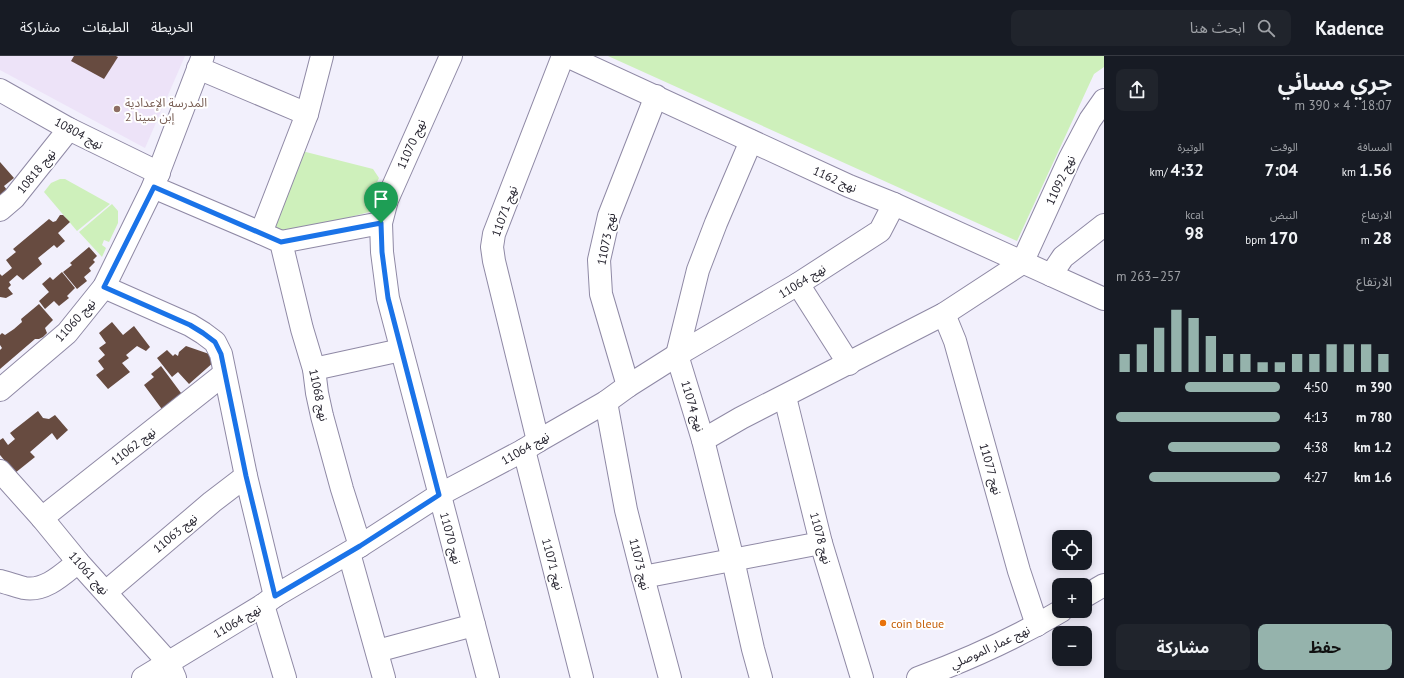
<!DOCTYPE html>
<html lang="ar">
<meta charset="utf-8">
<style>
body{margin:0;font-family:"PT Sans","Noto Sans Arabic",sans-serif;background:#20242c;color:#f1f3f6;direction:rtl;height:100vh;display:flex;flex-direction:column;font-size:15px;white-space:nowrap}
*{box-sizing:border-box;margin:0}
p{font-size:13px;color:#9ea1a6}
.icon{flex:none;width:22px;height:22px;fill:none;stroke:currentColor;stroke-width:2;stroke-linecap:round;stroke-linejoin:round}
.map{position:relative;flex:1;overflow:hidden;direction:ltr}
.details{display:flex;flex-direction:column;background:#171b24;width:300px}
.details>*{flex:none}
.fabs{position:absolute;left:1052px;top:474px;display:grid;gap:8px}
.fabs a{display:grid;place-items:center;width:40px;height:40px;border-radius:8px;background:#171b24;box-shadow:0 2px 10px #0003;font-size:20px}
.pin{position:absolute;display:grid;place-items:center;width:34px;height:34px;color:#fff;margin:-41px -17px;border-radius:50% 50% 50% 0;rotate:-45deg;box-shadow:0 0 4px #0007}
.pin .icon{rotate:45deg}
.round{display:grid;place-items:center;flex:none;width:42px;height:42px;border-radius:8px;background:#20242c}
.headline{display:flex;align-items:center;justify-content:space-between;height:68px;padding:0 12px}
h1{font-size:22px;font-weight:700;line-height:30px}
.metrics{display:grid;grid-template-columns:repeat(3,1fr);gap:6px;height:68px;padding:4px 12px}
.metrics div{display:grid;align-content:center}
.metrics b{font-size:17px;font-weight:700}
.metrics small{font-size:11px;font-weight:400}
.metrics p{font-size:11px}
.chart{height:112px;padding:8px 12px}
.chart p{display:flex;justify-content:space-between}
.chart svg{width:100%;height:72px;margin-top:4px;stroke:#95b3ac;stroke-width:6}
.primary-button{display:flex;gap:8px;margin-top:auto;padding:8px 12px}
.primary-button a{flex:1;height:46px;border-radius:8px;background:#95b3ac;color:#111;font-size:16px;font-weight:700;line-height:46px;text-align:center}
.primary-button a+a{background:#20242c;color:#f1f3f6}
ul{padding:0 12px;list-style:none;font-size:13px}
li{display:grid;grid-template-columns:64px 48px 1fr;align-items:center;height:30px}
li i{height:10px;border-radius:5px;background:#95b3ac}
header{display:flex;align-items:center;gap:24px;box-sizing:border-box;height:56px;padding:0 20px;background:#171b24;border-bottom:1px solid #363941}
header strong{font-size:19px}
nav{display:flex;gap:22px;margin-inline-start:auto;font-size:14px}
.search{width:280px;height:36px;background:#20242c;display:flex;align-items:center;gap:10px;box-sizing:border-box;padding:0 14px;border-radius:8px;color:#9ea1a6;font-size:15px}
main{display:flex;flex:1;min-height:0}
.map>svg:first-child{display:block}
</style>
<header>
<strong>Kadence</strong>
<div class="search"><svg class="icon" aria-label="search" viewBox="0 0 24 24"><circle cx="10" cy="10" r="6"/><path d="M15 15l6 6"/></svg>ابحث هنا</div>
<nav><a>الخريطة</a><a>الطبقات</a><a>مشاركة</a></nav>
</header>
<main>
<section class="details">
<div class="headline"><div><h1>جري مسائي</h1><p>18:07 · 4 × 390 m</p></div><a class="round"><svg class="icon" aria-label="share" viewBox="0 0 24 24"><path d="M12 15V3M7 8l5-5 5 5M5 13v7h14v-7"/></svg></a></div>
<div class="metrics">
<div><p>المسافة</p><b>1.56<small> km</small></b></div>
<div><p>الوقت</p><b>7:04</b></div>
<div><p>الوتيرة</p><b>4:32<small> /km</small></b></div>
</div>
<div class="metrics">
<div><p>الارتفاع</p><b>28<small> m</small></b></div>
<div><p>النبض</p><b>170<small> bpm</small></b></div>
<div><p>kcal</p><b>98</b></div>
</div>
<div class="chart"><p><span>الارتفاع</span>257–263 m</p>
<svg viewBox="0 0 160 44" preserveAspectRatio="none"><path d="M5 44V33M15 44V27M25 44V17M35 44V6M45 44V11M55 44V22M65 44V33M75 44V33M85 44V38M95 44V38M105 44V33M115 44V33M125 44V27M135 44V27M145 44V27M155 44V33"/></svg>
</div>
<ul>
<li><b>390 m</b>4:50<i style="width:58%"></i></li>
<li><b>780 m</b>4:13<i style="width:100%"></i></li>
<li><b>1.2 km</b>4:38<i style="width:68%"></i></li>
<li><b>1.6 km</b>4:27<i style="width:80%"></i></li>
</ul>
<div class="primary-button"><a>حفظ</a><a>مشاركة</a></div>
</section>
<div class="map">
<svg width="1104" height="622" viewBox="0 0 1104 622">
<rect width="100%" height="100%" fill="#f2f0fc"/>
<path fill="#ede3f8" d="M0 0H185L145 92 0 14Z"/>
<g fill="#cef0bb">
<path d="M608 0H1104V11L1094 18 1017 185Z"/>
<path d="M298 94 373 113 379 122 376 128 380 134 373 155 282 179 267 178Z"/>
<path d="M60 123H65L110 148 77 175 44 136 51 127Z"/>
<path d="M112 148 118 155V167L109 186 104 184 102 189 106 192 102 201 79 176Z"/>
</g>
<g fill="#674b40">
<path d="M74 0H116L118 1 104 23 71 5Z"/>
<path d="M0 106 14 122 4 130 10 138 0 144Z"/>
<path d="M60 159H63L70 166 58 177 65 185 57 192 54 189 38 202 42 208 23 224 17 219 9 226 11 229 8 232 13 238 6 242 0 241V218L2 220 12 212 6 204 16 196 13 193 49 163 53 166 56 165Z"/>
<path d="M89 191 97 200 93 204 95 206 89 212 91 215 84 221 87 225 77 233 63 216 72 209 70 207Z"/>
<path d="M62 216 75 232 67 240 69 242 59 250 54 245 45 253 39 245 49 236 42 228 50 221 53 224Z"/>
<path d="M39 248 53 264 45 272 47 277 43 281 39 283H35L0 313V294L2 292 0 289V279L2 277 5 279 14 273 22 266 21 263Z"/>
<path d="M112 266 123 279 134 270 150 291 146 295 137 290 126 299 129 302 122 307 130 316 108 333 96 319 104 313 98 305 105 299 99 292 106 287 99 277Z"/>
<path d="M186 290 215 300V305L189 328 178 316 172 321 157 302 167 294 173 300 175 298 178 300 179 296Z"/>
<path d="M161 310 184 341 164 356 144 329 154 321 151 318Z"/>
<path d="M38 355 43 362 49 363 55 359 68 374 57 384 52 377 30 396 35 401 15 417 0 399V384L3 382 8 389 15 383 10 377Z"/>
</g>
<g fill="none" stroke-linecap="round" stroke-linejoin="round">
<defs>
<g id="minor">
<path d="M322 0 307 58 261 177 281 186 302 273 314 313 317 337 322 360 342 433 360 490"/>
<path d="M451 0 387 144 381 167 382 196 388 242 488 622"/>
<path d="M567 0 849 130 894 148 1104 243"/>
<path d="M198 12 307 58"/>
<path d="M0 34 69 73 159 117"/>
<path d="M751 85 716 167 698 214 677 299 703 384 733 504 753 593 761 622"/>
<path d="M153 131 261 177"/>
<path d="M0 154 14 142 69 73"/>
<path d="M281 186 381 167"/>
<path d="M1051 219 1063 201 1104 169"/>
<path d="M798 228 849 308"/>
<path d="M104 231 190 269 203 277 215 286 221 298 246 420 275 540"/>
<path d="M944 258 955 285 1019 515 1037 569"/>
<path d="M314 313 401 294"/>
<path d="M628 330 601 238 599 204 609 160 656 40"/>
<path d="M0 334 67 277 104 231 153 131 203 0"/>
<path d="M785 341 821 487 862 622"/>
<path d="M606 346 626 454 643 521 670 622"/>
<path d="M703 384 741 362 944 258 1022 207 1070 102 1090 64 1104 44"/>
<path d="M538 385 494 205 492 191 494 178 563 0"/>
<path d="M524 394 582 622"/>
<path d="M0 415 42 462 78 506 168 606 175 622"/>
<path d="M42 462 224 318"/>
<path d="M349 497 384 622"/>
<path d="M643 521 821 487"/>
<path d="M0 525C8 527 16 530 24 532 45 536 63 518 78 506"/>
<path d="M106 536 212 446 246 420"/>
<path d="M1085 540 1104 529"/>
<path d="M263 549 285 622"/>
<path d="M377 595 474 569"/>
<path d="M143 622 263 549 275 540 360 490 439 439 524 394 538 385 606 346 628 330 677 299 798 228 880 175 894 148"/>
<path d="M918 622C967 604 1016 582 1061 555"/>
</g>
</defs>
<use href="#minor" stroke="#8f89a5" stroke-width="24"/>
<use href="#minor" stroke="#fff" stroke-width="22"/>
</g>
<g fill="none" stroke-linecap="round" stroke-linejoin="round">
<defs>
<path id="route" d="M154 131 281 186 381 167 382 196 388 242 439 439 360 490 275 540 246 420 221 298 215 286 203 277 190 269 104 231Z"/>
</defs>
<use href="#route" stroke="#fff" stroke-width="8"/>
<use href="#route" stroke="#1a73e8" stroke-width="5"/>
</g>
<circle fill="#8d6e63" stroke="#fff" stroke-width="1.5" cx="117" cy="53" r="4"/>
<circle fill="#e8710a" stroke="#fff" stroke-width="1.5" cx="883" cy="567" r="4"/>
<g text-anchor="middle" dominant-baseline="central" stroke-width="4" stroke-linejoin="round" paint-order="stroke">
<g font-size="12" fill="#785e54" stroke="#fff" text-anchor="start">
<text x="125" y="46">المدرسة الإعدادية<tspan x="125" dy="14">إبن سينا 2</tspan></text>
</g>
<g font-size="12" fill="#26242f" stroke="#fff">
<text transform="translate(79 77) rotate(28)">نهج 10804</text>
<text transform="translate(411 88) rotate(-66)">نهج 11070</text>
<text transform="translate(36 115) rotate(-51)">نهج 10818</text>
<text transform="translate(835 123) rotate(24)">نهج 1162</text>
<text transform="translate(1060 124) rotate(-65)">نهج 11092</text>
<text transform="translate(504 155) rotate(-70)">نهج 11071</text>
<text transform="translate(606 183) rotate(-79)">نهج 11073</text>
<text transform="translate(802 225) rotate(-32)">نهج 11064</text>
<text transform="translate(75 264) rotate(-48)">نهج 11060</text>
<text transform="translate(319 339) rotate(78)">نهج 11068</text>
<text transform="translate(693 350) rotate(73)">نهج 11074</text>
<text transform="translate(133 390) rotate(-38)">نهج 11062</text>
<text transform="translate(525 392) rotate(-30)">نهج 11064</text>
<text transform="translate(991 413) rotate(74)">نهج 11077</text>
<text transform="translate(175 477) rotate(-40)">نهج 11063</text>
<text transform="translate(451 482) rotate(75)">نهج 11070</text>
<text transform="translate(821 482) rotate(75)">نهج 11078</text>
<text transform="translate(553 508) rotate(75)">نهج 11071</text>
<text transform="translate(640 508) rotate(76)">نهج 11073</text>
<text transform="translate(89 517) rotate(48)">نهج 11061</text>
<text transform="translate(237 565) rotate(-31)">نهج 11064</text>
<text transform="translate(990 591) rotate(-25)">نهج عمار الموصلي</text>
</g>
<g font-size="12" fill="#c56008" stroke="#fff" text-anchor="start">
<text x="891" y="567">coin bleue</text>
</g>
</g>
</svg>
<div class="fabs">
<a><svg class="icon" aria-label="locate" viewBox="0 0 24 24"><circle cx="12" cy="12" r="6"/><path d="M12 2v4M12 18v4M2 12h4M18 12h4"/></svg></a>
<a>+</a>
<a>−</a>
</div>
<div class="pin" style="left:381px;top:167px;background:#1e9e55"><svg class="icon" aria-label="arrive" viewBox="0 0 24 24"><path d="M6 21V4h12l-3 4 3 4H6"/></svg></div>
</div>
</main>
